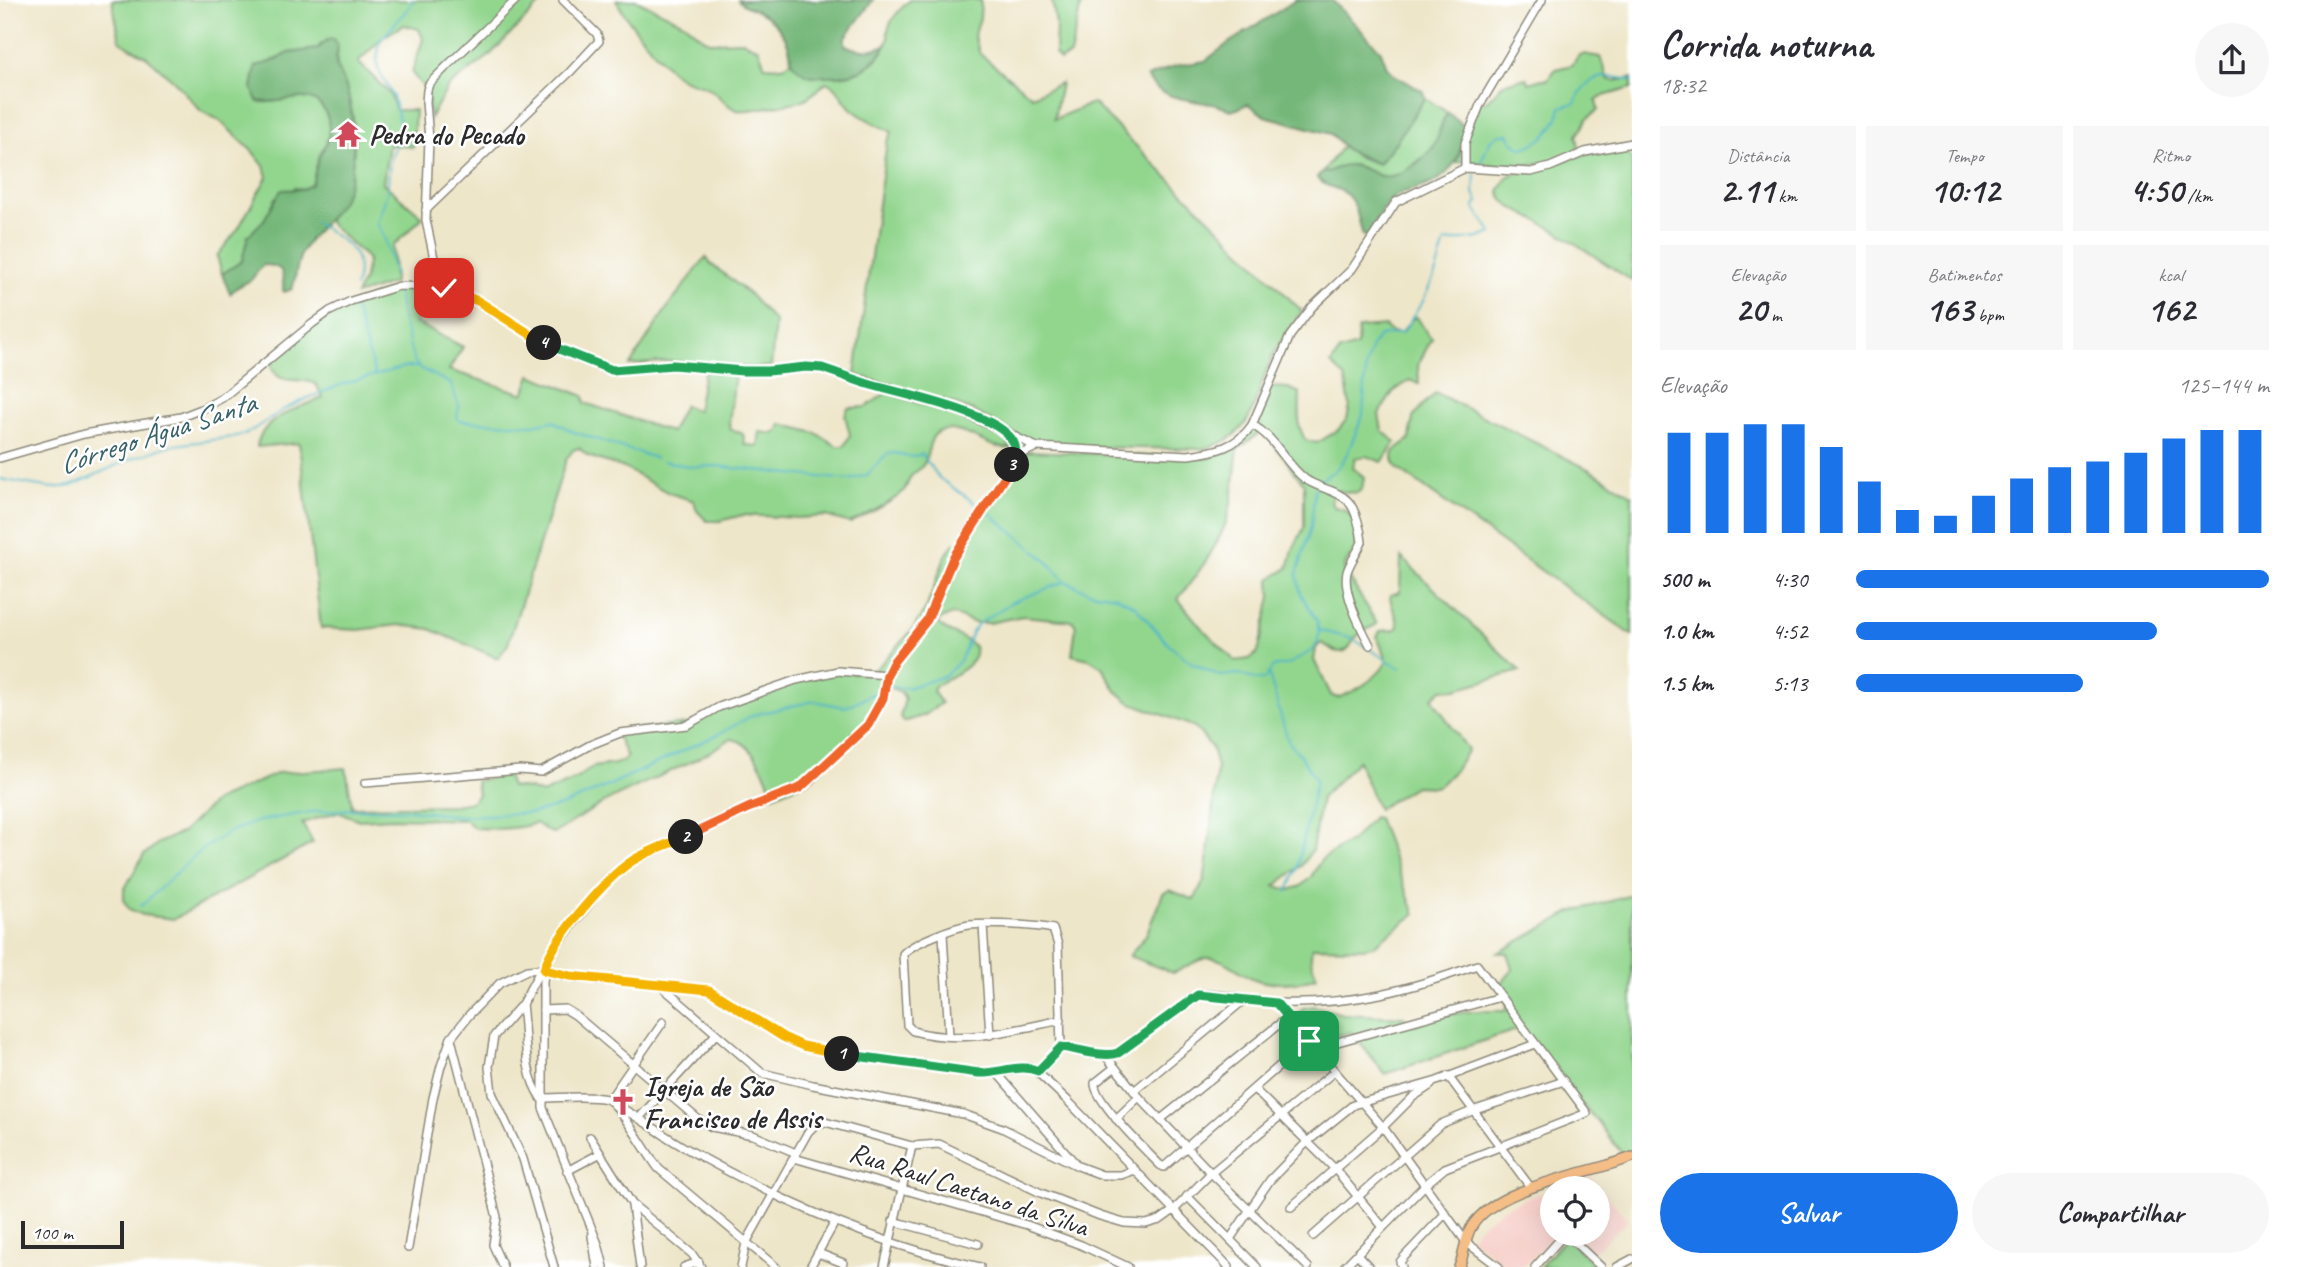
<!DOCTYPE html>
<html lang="pt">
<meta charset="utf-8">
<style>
body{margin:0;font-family:Caveat,sans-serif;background:#f7f7f7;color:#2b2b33;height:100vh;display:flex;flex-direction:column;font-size:26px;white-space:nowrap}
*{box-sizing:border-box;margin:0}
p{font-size:23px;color:#7c7c81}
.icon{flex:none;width:38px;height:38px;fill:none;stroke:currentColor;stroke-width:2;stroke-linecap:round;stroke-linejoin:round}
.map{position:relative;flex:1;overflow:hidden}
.drawer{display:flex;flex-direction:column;background:#fff;width:665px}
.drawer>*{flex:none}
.fabs{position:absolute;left:1540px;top:1176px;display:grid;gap:14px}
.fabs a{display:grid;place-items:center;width:70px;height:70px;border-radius:50%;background:#fff;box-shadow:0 7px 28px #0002;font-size:35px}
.scale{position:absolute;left:21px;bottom:18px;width:103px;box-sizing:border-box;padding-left:7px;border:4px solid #2b2b2b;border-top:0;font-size:19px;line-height:24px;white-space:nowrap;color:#2b2b2b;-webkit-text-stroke:5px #fff;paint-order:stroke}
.pin{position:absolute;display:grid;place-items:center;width:60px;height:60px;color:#fff;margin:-30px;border-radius:14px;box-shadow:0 4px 10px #0006}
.km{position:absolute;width:35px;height:35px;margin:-18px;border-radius:50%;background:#222;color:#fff;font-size:19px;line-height:35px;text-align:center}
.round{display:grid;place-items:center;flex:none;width:74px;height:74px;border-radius:37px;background:#f7f7f7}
.summary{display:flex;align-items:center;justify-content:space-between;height:119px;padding:0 28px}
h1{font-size:38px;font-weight:600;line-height:52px}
.figures{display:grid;grid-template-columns:repeat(3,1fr);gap:10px;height:119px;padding:7px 28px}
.figures div{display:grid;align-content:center;border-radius:0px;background:#f7f7f7;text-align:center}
.figures b{font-size:35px;font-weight:600}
.figures small{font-size:19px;font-weight:400}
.figures p{font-size:19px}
.chart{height:196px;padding:14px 28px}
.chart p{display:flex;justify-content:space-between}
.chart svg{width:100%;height:126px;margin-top:7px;stroke:#1a73e8;stroke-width:6}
.primary-button{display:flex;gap:14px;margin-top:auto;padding:14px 28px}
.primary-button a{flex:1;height:80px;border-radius:42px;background:#1a73e8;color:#fff;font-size:28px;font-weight:600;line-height:80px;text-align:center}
.primary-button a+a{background:#f7f7f7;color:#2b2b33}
ul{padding:0 28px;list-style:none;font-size:23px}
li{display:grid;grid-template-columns:112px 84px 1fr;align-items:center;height:52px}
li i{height:18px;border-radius:9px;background:#1a73e8}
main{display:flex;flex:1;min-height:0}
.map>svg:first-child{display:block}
</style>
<main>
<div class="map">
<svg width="1632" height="1267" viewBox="0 0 1632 1267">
<rect width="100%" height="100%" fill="#fff"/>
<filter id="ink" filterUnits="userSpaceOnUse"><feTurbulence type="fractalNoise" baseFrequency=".0143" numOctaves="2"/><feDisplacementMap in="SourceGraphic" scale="14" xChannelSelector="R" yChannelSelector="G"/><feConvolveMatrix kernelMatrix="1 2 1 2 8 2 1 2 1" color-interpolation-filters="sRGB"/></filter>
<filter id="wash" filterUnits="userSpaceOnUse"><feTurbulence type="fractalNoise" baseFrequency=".00686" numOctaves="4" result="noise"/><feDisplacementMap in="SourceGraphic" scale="28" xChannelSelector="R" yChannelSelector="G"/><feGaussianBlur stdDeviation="1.57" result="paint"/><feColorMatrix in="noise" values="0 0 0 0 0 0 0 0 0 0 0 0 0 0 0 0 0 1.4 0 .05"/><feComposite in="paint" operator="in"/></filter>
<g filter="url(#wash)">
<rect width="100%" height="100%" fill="#eee6c9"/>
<g fill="#f7d0cb">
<path d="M1591 1178 1628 1220 1592 1253 1573 1234H1598V1188H1557Z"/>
<path d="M1552 1190V1234H1556L1523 1267H1508L1470 1238 1476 1229 1503 1209 1531 1196Z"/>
</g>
<g fill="#92d68e" stroke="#5e805c" stroke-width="2" fill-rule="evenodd">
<path d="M112 0H544L489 56 448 87 430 118 427 92 412 73 423 39 419 29 404 25 383 37 358 62 390 94 396 110H415L413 147 389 145 383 183 423 217 393 246 394 283 356 295 364 279 368 259 327 221C351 193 360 145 351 108 347 94 332 64 338 52L331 38 320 45 317 49 289 53 271 62 258 102C275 104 291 96 307 98 325 101 332 121 328 137 327 145 322 150 319 157 316 165 315 175 312 184L303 189 295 188 276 198 264 220 248 236 242 261 222 274 217 256 238 229 267 177 264 166 252 151 219 120 201 111 175 82 147 57 120 41Z"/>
<path d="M616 0H637L684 23 704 39 713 42 743 41 758 48 765 66 783 67 791 61C803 75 812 76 830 76 853 77 880 66 887 42 890 35 887 38 888 31 890 19 901 8 910 0H981L980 18 974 36 980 54 1032 96 1061 83 1054 119 1093 103 1302 311C1290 327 1278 343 1270 362 1252 403 1255 439 1201 449L1079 447 1035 442 1023 438 975 412 944 400 855 375 879 197 887 142 892 132C878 125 864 119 853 110 843 102 839 86 826 82 820 88 813 95 805 99 798 103 744 112 737 110 726 106 720 96 711 90 703 84 691 84 681 78 664 68 626 19 616 0Z"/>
<path d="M1052 0H1082L1070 55 1060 60 1055 54 1056 24Z"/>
<path d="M1583 54 1600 57 1608 79 1613 81 1632 78V88L1600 97 1596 101 1598 110 1587 119 1577 136 1579 148C1545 168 1520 166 1482 164 1472 163 1466 159 1456 163L1478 104 1488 100 1504 83 1527 78 1529 83 1542 79 1547 80 1556 69 1572 65 1579 55Z"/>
<path d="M1425 98 1448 113C1438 125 1441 139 1430 151 1420 161 1398 180 1383 177 1373 174 1364 167 1353 165 1345 164 1334 170 1327 172L1323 171 1343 146 1356 156 1378 164 1396 142Z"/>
<path d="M1614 147 1624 149 1632 159V281L1555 230 1511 207 1502 199 1499 191 1507 177 1513 174Z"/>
<path d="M706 257 711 264 748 293 775 322 771 366 752 368 672 361 630 365 665 311Z"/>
<path d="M417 287 416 323 463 347 449 370 524 394 531 375 584 396 585 403 671 432 684 405 697 411 704 371 735 373 729 423 730 429 743 434 745 445 758 446 760 432 774 434 779 430 781 424 816 433 837 446H844L850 435 845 415 848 408 866 407 887 392 971 421 1005 438 1011 449C988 449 973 432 951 430 926 428 931 451 924 464 921 468 916 472 912 475 908 480 908 484 905 489 899 500 862 517 850 523L826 516 798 518 743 515 720 521H707L697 511 694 501 669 493 624 468 588 456 579 448 573 450 566 460 508 644 498 658 430 629 399 625 358 630 321 628 299 443 257 447C260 418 300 407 323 398L316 384C300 375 279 388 271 366 276 353 287 347 297 339 331 311 372 290 417 287Z"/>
<path d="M1417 317 1428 335 1432 338 1418 365 1419 384 1410 380 1393 392 1379 414 1382 431 1396 442 1382 462 1366 456 1355 458 1353 468 1364 477 1362 489 1357 493 1338 491 1333 495 1331 501 1334 507C1338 508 1342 508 1345 510 1355 516 1358 538 1355 548 1352 556 1346 561 1344 569L1377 624C1371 628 1362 631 1357 636 1352 641 1350 651 1341 652 1333 653 1328 645 1321 643L1316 648 1314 660 1331 695 1337 698C1354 692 1380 678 1387 660L1377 637 1380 631 1393 630 1398 627C1398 615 1390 607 1390 595L1400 592 1401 557 1520 671 1456 689 1441 690 1432 698 1468 750 1454 771 1440 785 1434 787 1415 786 1378 809 1358 761 1321 798 1312 850 1301 866 1275 886 1289 890 1301 886 1311 877 1321 860 1355 838 1373 817 1378 818 1415 914 1373 946 1363 948 1313 947C1308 958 1313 966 1317 976 1301 984 1269 986 1252 978 1240 973 1227 960 1213 958 1200 956 1185 969 1173 973L1129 956 1146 935 1163 893 1170 890 1194 900 1204 881 1208 855 1217 767 1212 748 1195 727 1129 702 1116 691 1102 667 1089 659 1072 655 1076 627 1073 621 1023 616 989 623H975L952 614 937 621C943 637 994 638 968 665 958 675 945 678 935 687L933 691 941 703 925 715 904 722 900 717 905 699 901 692 886 686 873 719 809 781 773 796C768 778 753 740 730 739 690 767 642 781 600 805 592 809 558 832 554 833 548 833 541 826 536 823 515 830 496 829 474 828L466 820 391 818 359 820 342 813H334L302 823 313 843 174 919 143 915 129 909 124 901V890L143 856 158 843 183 832 215 801 278 773 346 768 352 807 454 805 471 802 478 795 476 781 507 776 511 787 529 789 542 794 572 781 593 767 615 764 623 761 627 757 615 731 688 724 724 707 793 682 841 672 872 673 910 633 926 609 945 557 954 543 964 544 1016 465 1028 451 1208 458C1249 444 1254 423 1269 387L1288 388 1300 393 1299 426 1305 440 1317 443 1338 430 1347 419 1350 406 1345 377 1331 364 1340 351 1357 346 1358 329 1360 328 1385 326 1391 332 1401 333 1412 319ZM1263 430 1304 484V528L1294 547 1288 568 1270 579 1271 597 1258 652 1249 659 1235 661 1199 625 1178 599C1196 576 1214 552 1225 525 1234 501 1234 474 1238 449Z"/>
<path d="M1436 393 1588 469 1632 495V635L1397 468C1386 450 1400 448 1410 439L1413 418 1423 405Z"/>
<path d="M1632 895V1151L1623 1155 1597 1121 1516 1030 1385 1074 1351 1032 1313 1042 1293 1020 1303 1008 1314 1006 1343 1014 1403 1017 1414 1025 1440 1016 1473 1011H1505L1507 1004 1502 983 1513 969 1508 953H1498L1571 912Z"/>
<path d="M1566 1237 1592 1263 1589 1267H1540Z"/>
</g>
<g fill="#75b779" stroke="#507152" stroke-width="2">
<path d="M738 0H873L845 38V45C860 52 871 51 886 45 873 70 852 77 825 76 820 76 813 77 808 75 801 73 795 66 791 61 791 40 776 20 757 11 750 7 743 7 738 0Z"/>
<path d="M1296 0H1332L1381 51 1387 67 1396 76 1423 91 1425 98 1396 142 1378 164 1347 150 1331 134 1265 116 1248 104C1243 105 1238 110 1233 110 1226 109 1218 105 1211 104 1188 99 1160 100 1147 77L1175 66 1205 61 1230 42Z"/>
<path d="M329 39H333L337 45C339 51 336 54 336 60 336 71 345 80 347 90 355 119 357 171 344 197 334 217 315 230 304 248 296 261 297 276 292 289L285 292 283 291C283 274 286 265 263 265L251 280 236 288 230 294 222 274 242 261 248 236 264 220 281 190 303 189 312 184C315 175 316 165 319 157 322 150 327 145 328 137 332 117 322 97 301 98 285 99 272 104 257 101L252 88 256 66 271 62 289 53 317 49Z"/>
<path d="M1448 113 1468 129C1460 153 1454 175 1428 185 1415 190 1403 190 1392 199 1381 208 1375 224 1368 236H1363C1359 223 1357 203 1346 194 1336 186 1324 188 1317 177L1323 171 1327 172C1333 170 1340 165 1347 165 1357 164 1369 171 1378 175 1395 182 1418 163 1430 151 1441 139 1438 125 1448 113Z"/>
</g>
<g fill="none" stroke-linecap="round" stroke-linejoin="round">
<g stroke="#4bb4c9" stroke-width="2">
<path d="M1481 161 1491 140 1499 134H1508L1513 142 1522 148C1541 144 1558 126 1561 107L1575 103C1587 73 1604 75 1632 80"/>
<path d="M315 222C342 242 367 248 355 287"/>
<path d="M395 275 385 239 377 223 387 193 390 162 400 133V124L393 96 378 69 377 59 380 41 411 5 413 0"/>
<path d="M397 288 403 322 414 361 418 366"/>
<path d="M354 305 375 375"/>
<path d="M663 461 693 467 715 466 849 480 867 475 887 454 894 453 913 457 922 454 939 478 981 507"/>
<path d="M0 479 51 488 71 486 128 460 168 446 233 437 248 433 281 411 308 398 343 384 405 367H418L451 384 459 406 457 418 460 421 533 425 553 421 574 432 655 458"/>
<path d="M1318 482 1337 469 1347 454 1363 415 1366 364 1373 344 1380 336 1403 332 1423 301 1436 272 1445 242 1479 238 1492 233 1474 207 1478 202 1474 193 1475 173"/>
<path d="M986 510 1046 560 1065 581 1089 592 1116 596 1135 606 1170 646 1192 663 1220 676 1239 674 1256 680H1264L1273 667 1289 664 1313 650 1317 644 1319 634 1317 621 1301 594 1297 574 1311 527 1315 487"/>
<path d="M1319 630 1353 639 1400 668"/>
<path d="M1269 675 1288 741 1300 755 1316 780 1297 870 1287 892"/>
<path d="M889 687 907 688 945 676 960 661 972 632 978 624 1012 602 1064 582"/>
<path d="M141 906 200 851 229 832 259 821 311 812 355 809 408 810 460 816 534 813 564 805 612 784 717 735 753 715 814 701 845 707 879 691"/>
</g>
</g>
</g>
<g filter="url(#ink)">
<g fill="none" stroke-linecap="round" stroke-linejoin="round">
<defs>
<g id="minor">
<path d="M1465 168V143L1480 105 1542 0"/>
<path d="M426 210 570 72 599 41 597 34 563 0"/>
<path d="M440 287 426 220 429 139 426 102 427 90 429 84 450 63 516 0"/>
<path d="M1252 425C1276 437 1284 463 1305 479 1317 488 1338 490 1348 501 1356 510 1361 530 1362 542 1358 552 1350 562 1347 572 1342 592 1361 628 1370 645"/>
<path d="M1009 436 1015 447V461"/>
<path d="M0 458 84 434 181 417 204 408 222 398 312 324 330 311 351 301 399 286 440 287 471 297 553 348 612 370 673 365 743 371H768L806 367 822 368 951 407 1037 447 1188 455C1214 452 1236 448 1252 425L1290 336 1312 307 1352 269 1396 202 1465 168 1531 172 1550 167 1585 152 1632 143"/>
<path d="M365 783 520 770 541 772 590 745 620 733 687 725 719 707 796 680 838 671 887 675"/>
<path d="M983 925 990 1035"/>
<path d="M943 934 949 1036"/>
<path d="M541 969 522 1004 494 1036 489 1067 492 1093 523 1159 554 1267"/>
<path d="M661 986 762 1073 813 1085 963 1114 1002 1128 1078 1166 1102 1175H1121L1135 1170"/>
<path d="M1276 1003 1383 1127 1466 1242 1499 1267"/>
<path d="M522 1004C526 1033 523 1074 541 1098"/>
<path d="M543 1010 565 1009 575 1015 699 1120 712 1127 753 1135 796 1153"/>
<path d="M1061 1020C1012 1030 963 1045 913 1031L907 1025 903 954C912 943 955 927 969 925 988 923 1035 925 1053 929L1058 945 1061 1047"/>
<path d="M451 1039 497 1217 493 1245 503 1267"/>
<path d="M1316 1048 1500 997"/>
<path d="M1105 1055 1139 1097 1211 1173 1308 1267"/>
<path d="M1114 1068 1095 1083C1093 1099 1146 1151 1160 1165L1164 1167 1309 1040"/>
<path d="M1038 1071 1061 1047C1078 1049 1103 1058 1118 1053L1198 995C1224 992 1252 1003 1278 1003 1352 1005 1409 990 1477 965L1587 1113 1445 1168 1426 1184 1344 1267"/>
<path d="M997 1073 1075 1163"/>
<path d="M1448 1076 1531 1188"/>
<path d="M1254 1089 1335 1169 1383 1227"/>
<path d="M1134 1091 1244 1000"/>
<path d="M541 1098C560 1098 590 1095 607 1099 619 1103 648 1156 659 1169L776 1267"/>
<path d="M609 1100 663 1022"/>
<path d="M619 1107C641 1118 661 1134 682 1146 776 1200 874 1244 980 1267"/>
<path d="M640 1117 716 1034"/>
<path d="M1116 1119 1139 1097"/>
<path d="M1161 1119 1288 1017"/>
<path d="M590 1137 632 1204 692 1254 701 1267"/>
<path d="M794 1158 1027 1225 1081 1245 1128 1267"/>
<path d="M567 1171 599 1154"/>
<path d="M1187 1196 1257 1267"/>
<path d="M632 1205 640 1267"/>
<path d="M1291 1207 1383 1127 1413 1097 1431 1085"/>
<path d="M893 1221 978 1244"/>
<path d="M592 1236 597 1267"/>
<path d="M1313 1236 1441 1124 1472 1111 1564 1081"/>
<path d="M1230 1239 1270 1180 1307 1142 1353 1105 1437 1081 1535 1044"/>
<path d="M408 1248 433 1098 441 1066 451 1038 469 1015 500 983 527 970 541 969 570 977 706 989 783 1037 803 1046 852 1056 979 1073H997L1029 1067 1034 1069 1067 1100 1229 1267"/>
<path d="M818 1253 843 1263"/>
<path d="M1357 1254 1369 1267"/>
<path d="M604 1267 598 1244 543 1108V981L546 965 552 951 605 884 628 863 748 808 800 788 868 725 883 698 887 675 894 661 927 620 957 550 1019 455 1036 447"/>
<path d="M684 1267 699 1262"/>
<path d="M741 1267 746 1243 808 1132 815 1125 825 1122 912 1146 939 1144 1041 1193 1100 1216 1124 1223 1146 1224 1160 1220 1174 1210 1211 1173 1335 1071"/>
<path d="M810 1267 835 1222"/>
<path d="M884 1267 912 1146"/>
<path d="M1402 1267 1400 1262 1404 1257 1445 1214"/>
<path d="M1535 1267 1563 1236 1567 1235 1601 1267"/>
<path d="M1617 1267 1632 1259"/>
</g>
<path id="major" d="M1459 1267C1465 1254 1464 1238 1472 1226 1498 1185 1588 1175 1632 1157"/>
</defs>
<use href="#minor" stroke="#8c887a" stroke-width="10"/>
<use href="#major" stroke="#8c887a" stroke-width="12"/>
<use href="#minor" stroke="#fff" stroke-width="7"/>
<use href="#major" stroke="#f6be87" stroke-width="9"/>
</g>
</g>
<g fill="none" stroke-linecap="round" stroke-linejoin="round" filter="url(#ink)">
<defs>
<path id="split-1" d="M842 1054 979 1073C998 1074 1021 1063 1038 1071L1061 1047C1078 1049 1103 1058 1118 1053L1198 995 1276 1003 1309 1041"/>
<path id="split-2" d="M686 837C668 844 648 851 632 861 606 878 551 941 544 970L570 976 709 990 783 1037 803 1046 842 1054"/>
<path id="split-3" d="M686 837 748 808 800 788 868 725 883 698 887 675 894 661 927 620 953 558 1012 465"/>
<path id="split-4" d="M544 343 612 370 673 365 743 371H768L806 367 822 368C837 373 852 379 868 384 902 394 986 411 1009 436 1017 444 1018 456 1012 465"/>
<path id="split-5" d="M444 288 478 301 544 343"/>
</defs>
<use href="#split-1" stroke="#fff" stroke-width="14"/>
<use href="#split-2" stroke="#fff" stroke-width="14"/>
<use href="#split-3" stroke="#fff" stroke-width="14"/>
<use href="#split-4" stroke="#fff" stroke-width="14"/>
<use href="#split-5" stroke="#fff" stroke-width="14"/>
<use href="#split-1" stroke="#22a559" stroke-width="9"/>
<use href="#split-2" stroke="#f5b400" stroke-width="9"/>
<use href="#split-3" stroke="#f0652b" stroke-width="9"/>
<use href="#split-4" stroke="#22a559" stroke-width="9"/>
<use href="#split-5" stroke="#f5b400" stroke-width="9"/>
</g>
<defs>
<symbol id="temple-bare" viewBox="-9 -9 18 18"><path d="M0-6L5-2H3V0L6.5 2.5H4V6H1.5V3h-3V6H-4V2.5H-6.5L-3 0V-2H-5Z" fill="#d1495b" stroke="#fff" stroke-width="2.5" paint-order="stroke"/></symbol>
<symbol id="church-bare" viewBox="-9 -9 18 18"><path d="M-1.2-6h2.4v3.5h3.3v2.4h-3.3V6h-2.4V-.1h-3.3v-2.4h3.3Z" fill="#d1495b" stroke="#fff" stroke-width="2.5" paint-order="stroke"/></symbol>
</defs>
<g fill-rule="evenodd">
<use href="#temple-bare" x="329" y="115" width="38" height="38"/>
<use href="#church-bare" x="604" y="1083" width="38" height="38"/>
</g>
<g text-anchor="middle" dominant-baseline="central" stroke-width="5" stroke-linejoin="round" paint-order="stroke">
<g font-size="28" font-weight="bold" fill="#2b2b2b" stroke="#fff" text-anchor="start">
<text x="369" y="134">Pedra do Pecado</text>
<text x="644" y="1086">Igreja de São<tspan x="644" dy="32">Francisco de Assis</tspan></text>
</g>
<g font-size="28" fill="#2b2b2b" stroke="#fff">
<text transform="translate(969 1189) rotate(18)">Rua Raul Caetano da Silva</text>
</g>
<g font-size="30" font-style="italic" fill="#38626a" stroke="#fff">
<text transform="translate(157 433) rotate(-18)">Córrego Água Santa</text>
</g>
</g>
</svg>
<div class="fabs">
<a><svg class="icon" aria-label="locate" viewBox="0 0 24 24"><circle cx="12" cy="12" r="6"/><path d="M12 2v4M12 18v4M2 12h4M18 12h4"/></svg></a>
</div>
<div class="scale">100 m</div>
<div class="pin" style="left:1309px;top:1041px;background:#1e9e55"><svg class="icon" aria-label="arrive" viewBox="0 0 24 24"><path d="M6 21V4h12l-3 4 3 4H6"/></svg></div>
<div class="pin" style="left:444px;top:288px;background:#d93025"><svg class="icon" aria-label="check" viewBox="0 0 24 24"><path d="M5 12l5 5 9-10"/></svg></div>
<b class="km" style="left:842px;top:1054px">1</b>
<b class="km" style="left:686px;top:837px">2</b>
<b class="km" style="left:1012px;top:465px">3</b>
<b class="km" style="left:544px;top:343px">4</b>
</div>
<section class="drawer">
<div class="summary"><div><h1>Corrida noturna</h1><p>18:32</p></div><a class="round"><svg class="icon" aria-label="share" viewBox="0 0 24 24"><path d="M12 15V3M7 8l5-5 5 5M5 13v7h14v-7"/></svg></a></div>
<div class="figures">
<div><p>Distância</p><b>2.11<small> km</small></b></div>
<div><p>Tempo</p><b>10:12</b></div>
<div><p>Ritmo</p><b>4:50<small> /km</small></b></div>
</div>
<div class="figures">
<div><p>Elevação</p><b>20<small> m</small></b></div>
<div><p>Batimentos</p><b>163<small> bpm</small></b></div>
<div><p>kcal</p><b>162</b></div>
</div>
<div class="chart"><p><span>Elevação</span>125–144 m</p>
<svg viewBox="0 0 160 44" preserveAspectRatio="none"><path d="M5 44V9M15 44V9M25 44V6M35 44V6M45 44V14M55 44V26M65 44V36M75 44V38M85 44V31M95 44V25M105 44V21M115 44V19M125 44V16M135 44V11M145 44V8M155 44V8"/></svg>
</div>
<ul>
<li><b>500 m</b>4:30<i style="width:100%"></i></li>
<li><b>1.0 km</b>4:52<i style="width:73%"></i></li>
<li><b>1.5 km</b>5:13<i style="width:55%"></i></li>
</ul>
<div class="primary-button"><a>Salvar</a><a>Compartilhar</a></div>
</section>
</main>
